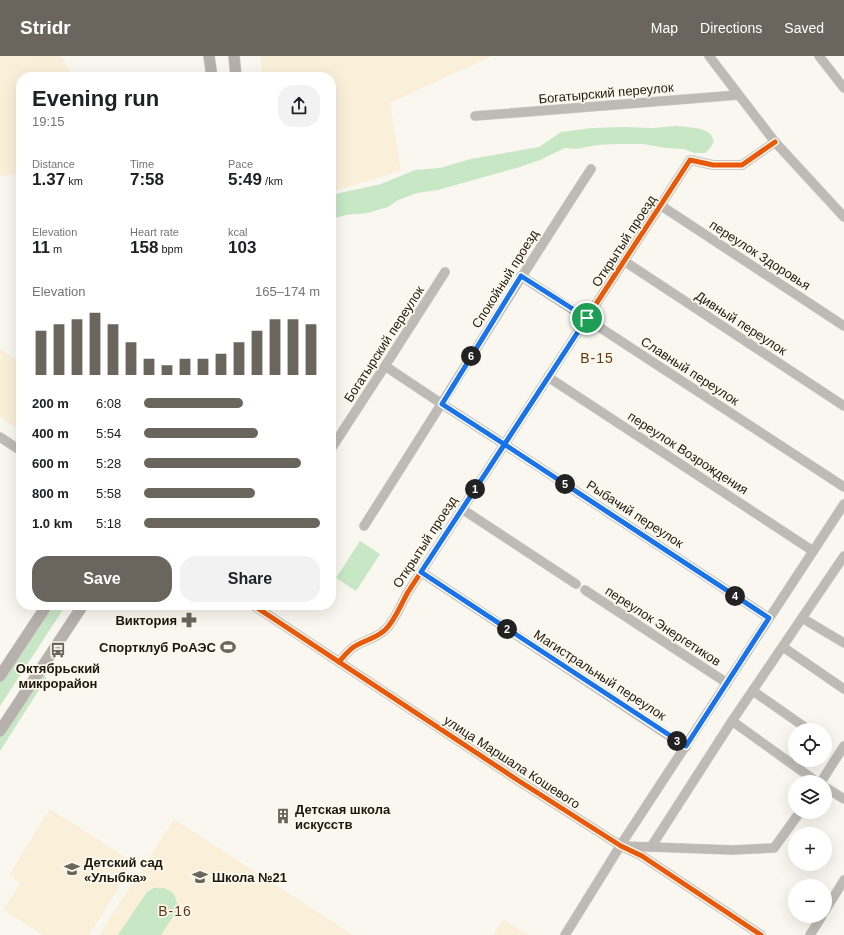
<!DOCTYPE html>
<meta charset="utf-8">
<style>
body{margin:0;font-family:Helvetica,sans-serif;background:#f2f2f2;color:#202124;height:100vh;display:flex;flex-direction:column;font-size:15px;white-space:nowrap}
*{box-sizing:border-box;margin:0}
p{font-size:13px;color:#757577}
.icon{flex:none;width:22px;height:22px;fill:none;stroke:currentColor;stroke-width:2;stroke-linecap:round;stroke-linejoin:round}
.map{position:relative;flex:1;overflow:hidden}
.drawer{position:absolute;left:16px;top:16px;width:320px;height:538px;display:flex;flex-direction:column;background:#fff;border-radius:16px;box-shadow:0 4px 16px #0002}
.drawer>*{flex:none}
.fabs{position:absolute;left:788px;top:667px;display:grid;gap:8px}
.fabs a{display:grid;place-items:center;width:44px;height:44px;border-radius:50%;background:#fff;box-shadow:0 4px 16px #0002;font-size:20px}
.pin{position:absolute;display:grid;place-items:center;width:34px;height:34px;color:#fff;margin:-17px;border:2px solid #fff;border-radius:50%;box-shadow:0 1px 4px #0007}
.km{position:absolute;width:20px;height:20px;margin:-10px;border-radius:50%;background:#222;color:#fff;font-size:11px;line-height:20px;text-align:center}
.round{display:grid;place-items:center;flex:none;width:42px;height:42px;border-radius:16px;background:#f2f2f2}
.headline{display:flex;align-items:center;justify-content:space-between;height:68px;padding:0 16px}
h1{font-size:22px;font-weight:800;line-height:30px}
.figures{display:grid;grid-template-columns:repeat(3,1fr);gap:6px;height:68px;padding:4px 16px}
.figures div{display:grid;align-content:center}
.figures b{font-size:17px;font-weight:800}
.figures small{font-size:11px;font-weight:400}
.figures p{font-size:11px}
.chart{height:112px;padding:8px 16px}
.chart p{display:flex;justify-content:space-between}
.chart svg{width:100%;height:72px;margin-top:4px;stroke:#6a665d;stroke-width:6}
.action{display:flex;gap:8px;margin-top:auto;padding:8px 16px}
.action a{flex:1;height:46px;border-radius:16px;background:#6a665d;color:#fff;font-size:16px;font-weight:800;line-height:46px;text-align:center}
.action a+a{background:#f2f2f2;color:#202124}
ul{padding:0 16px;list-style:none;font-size:13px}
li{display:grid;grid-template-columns:64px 48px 1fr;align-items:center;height:30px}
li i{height:10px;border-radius:5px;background:#6a665d}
header{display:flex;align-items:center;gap:24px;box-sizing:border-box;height:56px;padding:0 20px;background:#6a665d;color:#fff}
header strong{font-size:19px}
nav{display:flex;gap:22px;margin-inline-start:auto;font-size:14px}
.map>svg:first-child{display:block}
</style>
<header>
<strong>Stridr</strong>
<nav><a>Map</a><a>Directions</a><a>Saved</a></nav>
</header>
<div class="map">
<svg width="844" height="879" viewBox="0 0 844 879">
<rect width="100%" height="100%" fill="#faf7f0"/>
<g fill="#faf0da">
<path d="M0 0H59L63 3 73 21H21V116L5 120 0 119Z"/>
<path d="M260 0H492L390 47 401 115 331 136V21H263Z"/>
<path d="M0 293 21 307V375L0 361Z"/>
<path d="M50 753 135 807 89 879H43L3 854 21 827 9 819Z"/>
<path d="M174 763 353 879H99Z"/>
<path d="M503 863 528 879H493Z"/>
</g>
<g fill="#c7e7c5">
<path d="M676 70C685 71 705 71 711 79 712 80 713 83 714 85L711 91 705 97H694L684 93 666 92 643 88H618L597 89 577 93 565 92 540 104 520 111 438 134 417 137 398 144 388 151 367 157 346 159 331 163V139L381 128 415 114 440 112 471 103 539 91 561 76 592 72 622 71 653 72Z"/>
<path d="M360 485 380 498 356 535 336 522Z"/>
<path d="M50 549H66L0 650V626Z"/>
<path d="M44 609 46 623 0 695V677Z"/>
<path d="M154 832C170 830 177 838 178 853L161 879H118L147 836Z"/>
</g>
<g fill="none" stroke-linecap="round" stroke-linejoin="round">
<defs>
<g id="minor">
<path d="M709 0 775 86 844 161"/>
<path d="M819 0 844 32"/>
<path d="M475 60 738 39"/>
<path d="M660 149 844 270"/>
<path d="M624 205 844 350"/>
<path d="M521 220 844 431"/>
<path d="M385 310 442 348 504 388 769 562"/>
<path d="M548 321 813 495"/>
<path d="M0 381 21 395"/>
<path d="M331 393 385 310 445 216"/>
<path d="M462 453 576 528"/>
<path d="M364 470C440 351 514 231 591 113"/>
<path d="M421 516 686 691"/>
<path d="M585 534 727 627"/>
<path d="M253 549 519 725 621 790 642 800 761 879"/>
<path d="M802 562 844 587"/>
<path d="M783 591 844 633"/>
<path d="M339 606C344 600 350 592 357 589 366 584 378 581 385 574 395 565 401 548 408 536L690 104 713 109H742L775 86"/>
<path d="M753 635 809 674"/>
<path d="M732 665 844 500"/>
<path d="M821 726 844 690"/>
<path d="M825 731 844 743"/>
<path d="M624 790 732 794 774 792 800 756"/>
<path d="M651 791 732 665 817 726"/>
<path d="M825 855 844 824"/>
<path d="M565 879 622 787 844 448"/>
<path d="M810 879 822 860"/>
</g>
<g id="major">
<path d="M209 0 212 21"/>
<path d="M234 0 236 21"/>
<path d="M0 620 47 549"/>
<path d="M0 675 83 549"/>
</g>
</defs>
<use href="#minor" stroke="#d6d2cd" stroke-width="10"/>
<use href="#major" stroke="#d6d2cd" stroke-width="12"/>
<use href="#minor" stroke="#bebab5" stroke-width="9"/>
<use href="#major" stroke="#b6b1ac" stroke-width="11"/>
<defs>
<g id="cycleway">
<path d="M253 549 519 725 621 790 642 800 761 879"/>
<path d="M339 606C344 600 350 592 357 589 366 584 378 581 385 574 395 565 401 548 408 536L690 104 713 109H742L775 86"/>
</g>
</defs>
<use href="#cycleway" stroke="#fdf8ed" stroke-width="8"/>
<use href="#cycleway" stroke="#e8590c" stroke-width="5"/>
</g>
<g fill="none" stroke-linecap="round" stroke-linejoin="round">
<defs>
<path id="route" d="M587 262C531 347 476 432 421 516L686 690 769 562 504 388 442 348 521 220 587 262"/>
</defs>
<use href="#route" stroke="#fff" stroke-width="8"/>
<use href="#route" stroke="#1a73e8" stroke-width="5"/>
</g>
<defs>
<symbol id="pharmacy-bare" viewBox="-9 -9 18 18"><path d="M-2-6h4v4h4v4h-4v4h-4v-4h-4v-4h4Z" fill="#6a665d" stroke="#fdf8ed" stroke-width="2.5" paint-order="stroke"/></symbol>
<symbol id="stadium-bare" viewBox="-9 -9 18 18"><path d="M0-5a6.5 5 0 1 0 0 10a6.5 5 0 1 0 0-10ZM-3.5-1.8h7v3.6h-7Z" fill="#6a665d" stroke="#fdf8ed" stroke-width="2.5" paint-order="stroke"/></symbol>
<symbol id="bus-bare" viewBox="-9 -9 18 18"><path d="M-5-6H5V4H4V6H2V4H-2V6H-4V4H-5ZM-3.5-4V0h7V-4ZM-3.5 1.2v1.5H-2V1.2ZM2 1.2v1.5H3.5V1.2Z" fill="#6a665d" stroke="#fdf8ed" stroke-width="2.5" paint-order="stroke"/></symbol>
<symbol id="building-bare" viewBox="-9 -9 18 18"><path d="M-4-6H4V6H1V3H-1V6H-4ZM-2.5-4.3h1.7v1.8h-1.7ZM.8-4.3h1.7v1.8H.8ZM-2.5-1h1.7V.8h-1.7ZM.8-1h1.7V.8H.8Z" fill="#6a665d" stroke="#fdf8ed" stroke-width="2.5" paint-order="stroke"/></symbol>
<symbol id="school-bare" viewBox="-9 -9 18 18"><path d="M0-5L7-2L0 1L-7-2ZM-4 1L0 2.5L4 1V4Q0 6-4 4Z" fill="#6a665d" stroke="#fdf8ed" stroke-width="2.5" paint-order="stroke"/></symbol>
</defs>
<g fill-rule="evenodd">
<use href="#pharmacy-bare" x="178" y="553" width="22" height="22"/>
<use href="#stadium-bare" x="217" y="580" width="22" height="22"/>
<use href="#bus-bare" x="47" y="583" width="22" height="22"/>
<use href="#building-bare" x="272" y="749" width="22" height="22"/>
<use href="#school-bare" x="61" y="802" width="22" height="22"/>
<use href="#school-bare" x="189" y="810" width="22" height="22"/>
</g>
<g text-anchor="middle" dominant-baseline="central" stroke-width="3.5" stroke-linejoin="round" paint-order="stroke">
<g font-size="13" fill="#1c180e" stroke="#fdf8ed">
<text transform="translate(606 37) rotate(-5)">Богатырский переулок</text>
<text transform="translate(624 185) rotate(-57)">Открытый проезд</text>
<text transform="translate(760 199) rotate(33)">переулок Здоровья</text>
<text transform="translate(505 223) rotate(-58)">Спокойный проезд</text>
<text transform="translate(741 267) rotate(33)">Дивный переулок</text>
<text transform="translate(384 288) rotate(-57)">Богатырский переулок</text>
<text transform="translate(690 315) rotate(33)">Славный переулок</text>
<text transform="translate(688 397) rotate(33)">переулок Возрождения</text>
<text transform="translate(635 458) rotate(33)">Рыбачий переулок</text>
<text transform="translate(425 486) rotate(-57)">Открытый проезд</text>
<text transform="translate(663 570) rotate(33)">переулок Энергетиков</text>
<text transform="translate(600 619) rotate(33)">Магистральный переулок</text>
<text transform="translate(512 706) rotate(33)">улица Маршала Кошевого</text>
</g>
<g font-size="13" font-weight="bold" fill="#1c180e" stroke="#fdf8ed" text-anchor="start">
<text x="177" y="564" text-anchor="end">Виктория</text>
<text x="216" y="591" text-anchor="end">Спортклуб РоАЭС</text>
<text x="58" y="612" text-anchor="middle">Октябрьский<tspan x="58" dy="15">микрорайон</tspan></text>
<text x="295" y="753">Детская школа<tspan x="295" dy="15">искусств</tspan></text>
<text x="84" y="806">Детский сад<tspan x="84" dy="15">«Улыбка»</tspan></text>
<text x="212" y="821">Школа №21</text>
</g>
<g font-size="14" letter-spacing="1" fill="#61360f" stroke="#fdf8ed">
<text x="597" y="302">В-15</text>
<text x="175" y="855">В-16</text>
</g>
</g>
</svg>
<div class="fabs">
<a><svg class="icon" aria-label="locate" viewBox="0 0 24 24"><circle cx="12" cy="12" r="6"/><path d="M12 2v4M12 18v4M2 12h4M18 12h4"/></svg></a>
<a><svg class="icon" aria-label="layers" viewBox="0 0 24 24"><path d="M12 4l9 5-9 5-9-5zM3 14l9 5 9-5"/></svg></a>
<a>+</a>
<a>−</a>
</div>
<div class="pin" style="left:587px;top:262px;background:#1e9e55"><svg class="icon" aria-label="arrive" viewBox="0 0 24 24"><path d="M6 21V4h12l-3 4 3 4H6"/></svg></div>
<b class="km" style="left:475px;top:433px">1</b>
<b class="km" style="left:507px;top:573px">2</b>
<b class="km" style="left:677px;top:685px">3</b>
<b class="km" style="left:735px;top:540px">4</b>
<b class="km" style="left:565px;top:428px">5</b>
<b class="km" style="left:471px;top:300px">6</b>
<section class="drawer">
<div class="headline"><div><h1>Evening run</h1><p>19:15</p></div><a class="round"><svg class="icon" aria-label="share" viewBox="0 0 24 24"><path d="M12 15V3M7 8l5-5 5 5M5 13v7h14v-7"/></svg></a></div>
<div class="figures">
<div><p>Distance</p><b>1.37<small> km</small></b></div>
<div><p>Time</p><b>7:58</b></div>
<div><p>Pace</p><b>5:49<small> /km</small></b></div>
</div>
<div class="figures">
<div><p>Elevation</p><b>11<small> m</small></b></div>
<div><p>Heart rate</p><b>158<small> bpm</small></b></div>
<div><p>kcal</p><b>103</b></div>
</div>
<div class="chart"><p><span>Elevation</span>165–174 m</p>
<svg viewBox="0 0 160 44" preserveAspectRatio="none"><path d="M5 44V17M15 44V13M25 44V10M35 44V6M45 44V13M55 44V24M65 44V34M75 44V38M85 44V34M95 44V34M105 44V31M115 44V24M125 44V17M135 44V10M145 44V10M155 44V13"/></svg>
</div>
<ul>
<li><b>200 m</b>6:08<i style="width:56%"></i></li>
<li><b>400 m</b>5:54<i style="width:65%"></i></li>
<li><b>600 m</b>5:28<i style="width:89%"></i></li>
<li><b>800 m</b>5:58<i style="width:63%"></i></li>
<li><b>1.0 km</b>5:18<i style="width:100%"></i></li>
</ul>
<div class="action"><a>Save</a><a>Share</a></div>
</section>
</div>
